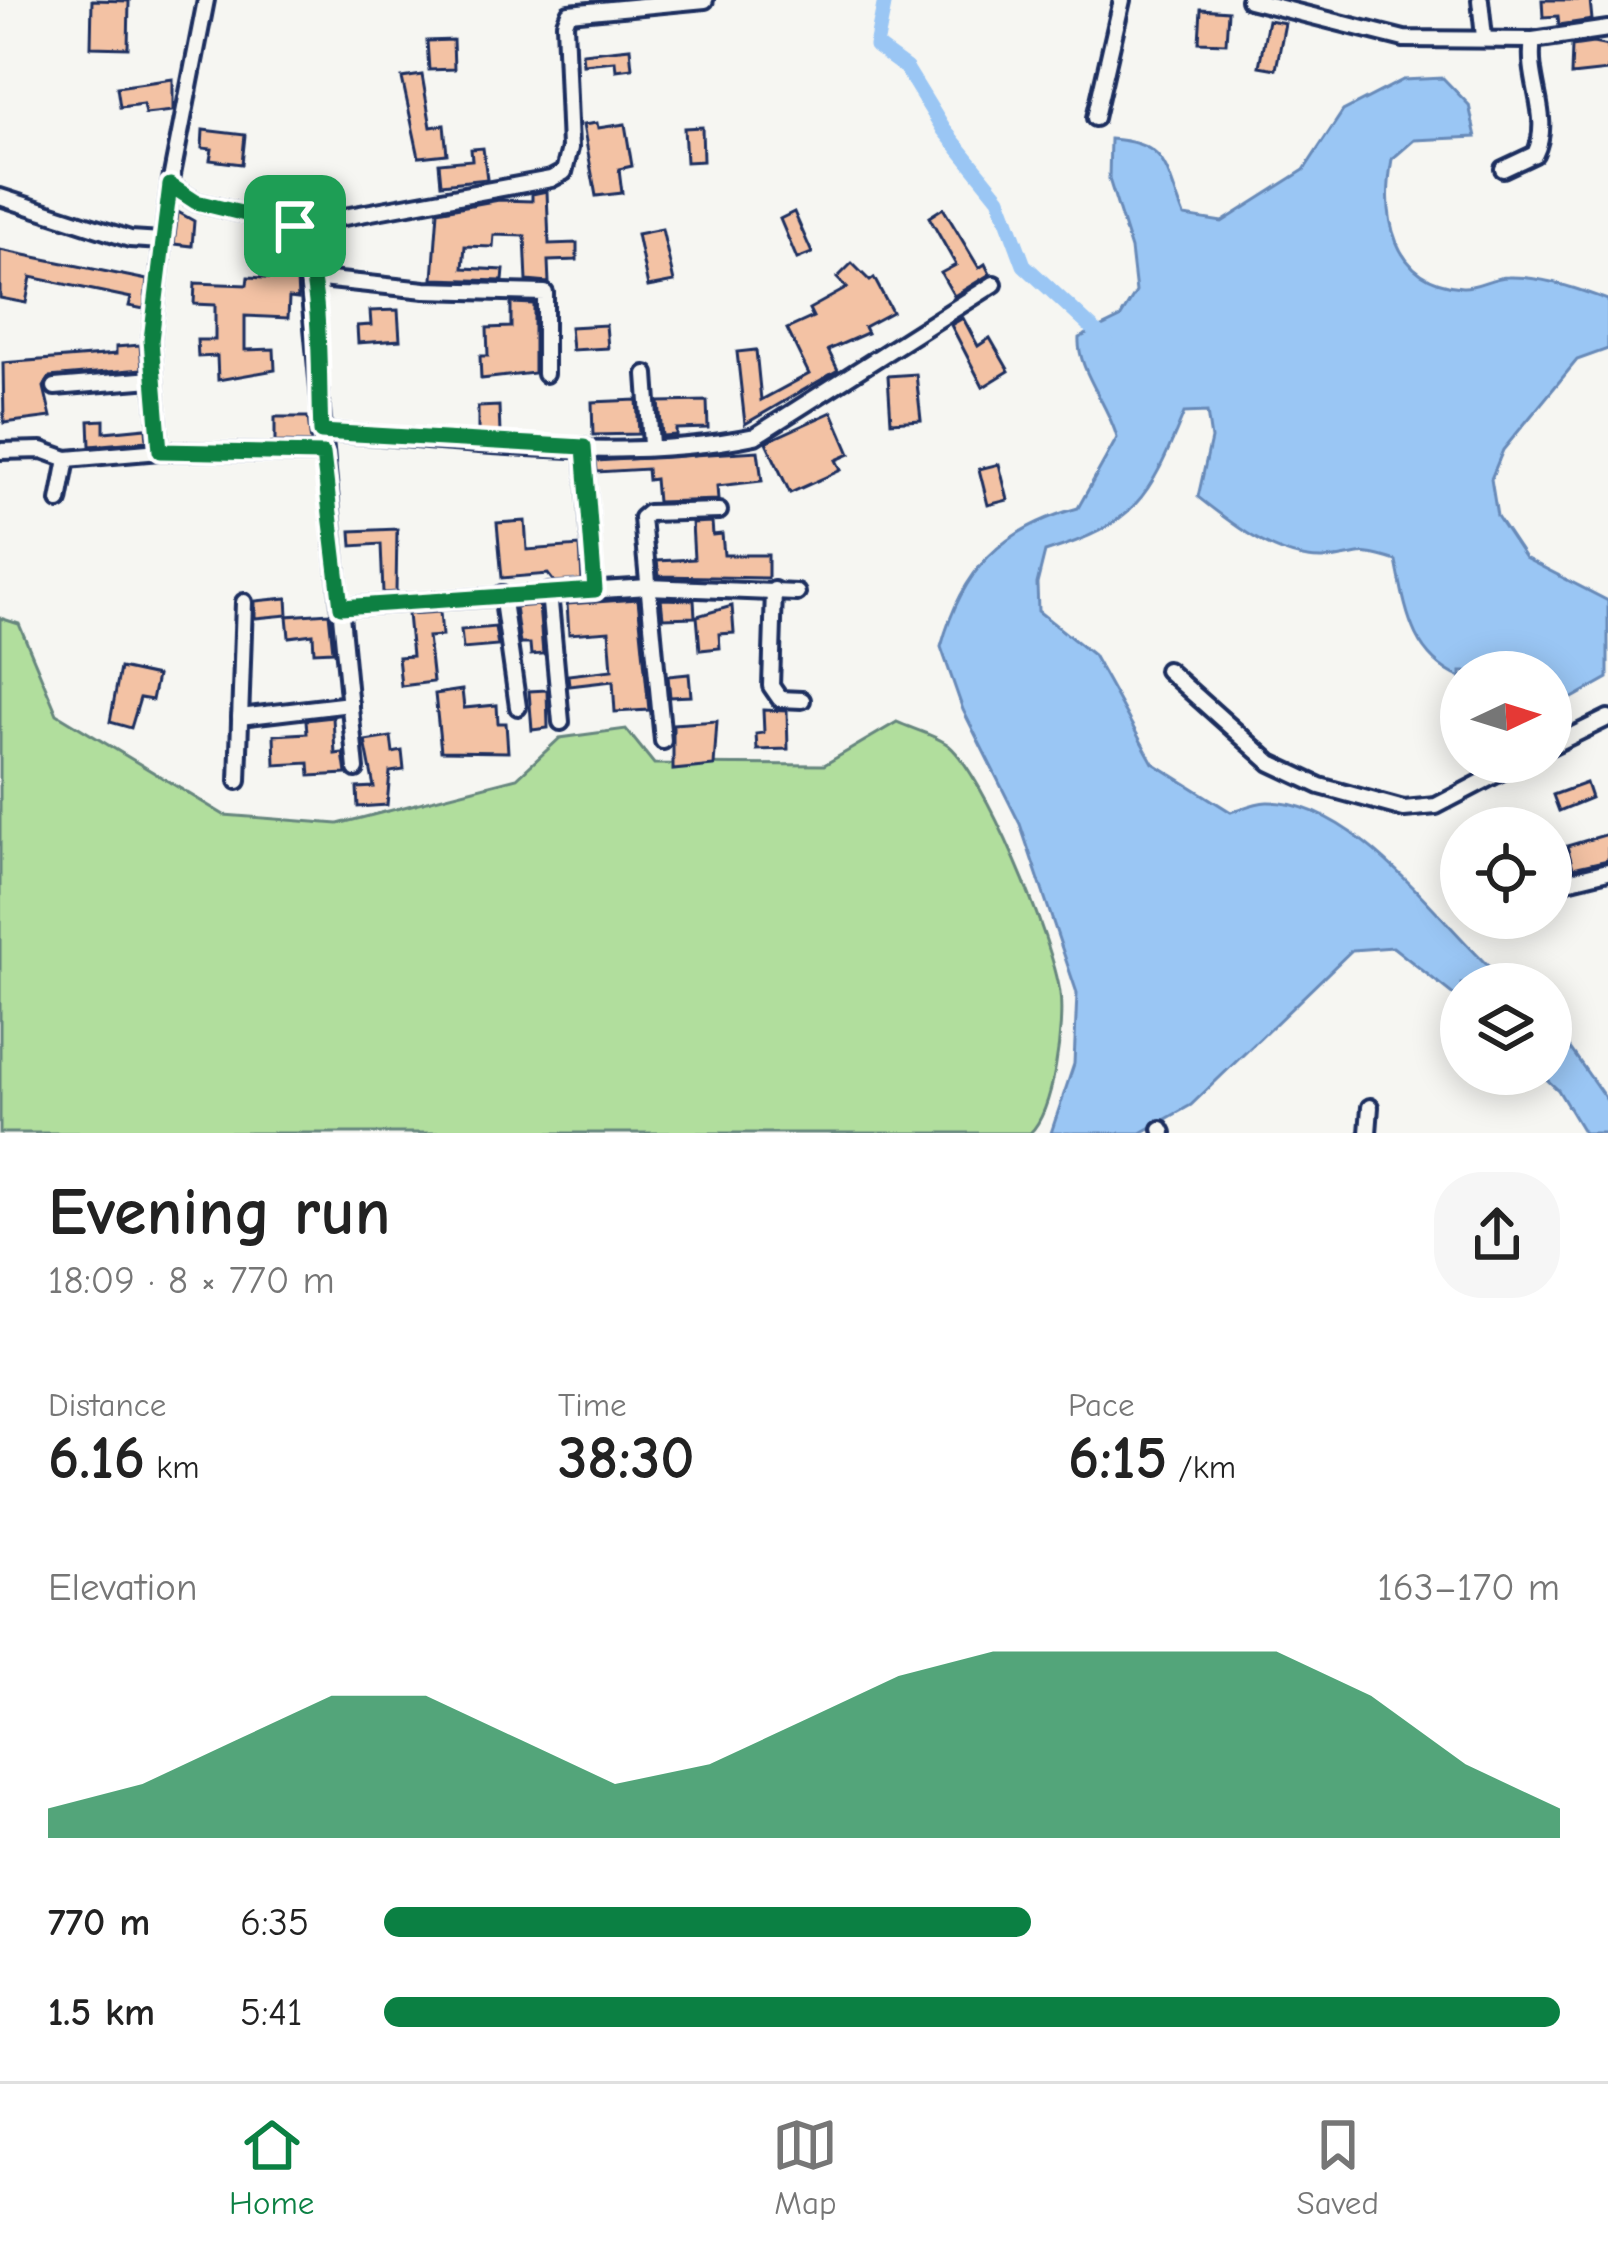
<!DOCTYPE html>
<meta charset="utf-8">
<style>
body{margin:0;font-family:"Comic Neue",sans-serif;background:#f6f6f6;color:#222;height:100vh;display:flex;flex-direction:column;font-size:45px;white-space:nowrap}
*{box-sizing:border-box;margin:0}
p{font-size:39px;color:#767676}
.icon{flex:none;width:66px;height:66px;fill:none;stroke:currentColor;stroke-width:2;stroke-linecap:round;stroke-linejoin:round}
.map{position:relative;height:1133px;overflow:hidden}
.drawer{display:flex;flex-direction:column;background:#fff;flex:1}
.drawer>*{flex:none}
.needle{width:78px;rotate:86deg}
.controls{position:absolute;left:1440px;top:651px;display:grid;gap:24px}
.controls a{display:grid;place-items:center;width:132px;height:132px;border-radius:50%;background:#fff;box-shadow:0 6px 30px #0003;font-size:60px}
.pin{position:absolute;display:grid;place-items:center;width:102px;height:102px;color:#fff;margin:-51px;border-radius:24px;box-shadow:0 6px 18px #0006}
.round{display:grid;place-items:center;flex:none;width:126px;height:126px;border-radius:48px;background:#f6f6f6}
.summary{display:flex;align-items:center;justify-content:space-between;height:204px;padding:0 48px}
h1{font-size:66px;font-weight:600;line-height:90px}
.stats{display:grid;grid-template-columns:repeat(3,1fr);gap:18px;height:204px;padding:12px 48px}
.stats div{display:grid;align-content:center}
.stats b{font-size:60px;font-weight:600}
.stats small{font-size:33px;font-weight:400}
.stats p{font-size:33px}
.chart{height:336px;padding:24px 48px}
.chart p{display:flex;justify-content:space-between}
.chart svg{width:100%;height:216px;margin-top:12px;fill:#0b8043;opacity:.7}
ul{padding:0 48px;list-style:none;font-size:39px}
li{display:grid;grid-template-columns:192px 144px 1fr;align-items:center;height:90px}
li i{height:30px;border-radius:15px;background:#0b8043}
.dock{display:flex;justify-content:space-around;align-items:center;height:168px;border-top:3px solid #e0e0e0;background:#fff;font-size:33px;color:#767676}
.dock a{display:grid;justify-items:center;gap:6px}
.dock .on{color:#0b8043}
.map>svg:first-child{display:block}
</style>
<div class="map">
<svg width="1608" height="1133" viewBox="0 0 1608 1133">
<rect width="100%" height="100%" fill="#f6f6f2"/>
<filter id="ink" filterUnits="userSpaceOnUse"><feTurbulence type="fractalNoise" baseFrequency=".00833" numOctaves="2"/><feDisplacementMap in="SourceGraphic" scale="24" xChannelSelector="R" yChannelSelector="G"/><feConvolveMatrix kernelMatrix="1 2 1 2 8 2 1 2 1" color-interpolation-filters="sRGB"/></filter>
<g filter="url(#ink)">
<path fill="#b1de9d" stroke="#66867e" stroke-width="3" d="M0 618 19 624 57 714 224 815 338 824 517 778 560 738 626 729 654 764 824 765 897 722C912 729 933 734 947 744 984 772 1054 944 1060 993 1064 1025 1054 1111 1030 1133H0Z"/>
<g fill="#9ac6f4" stroke="#678ab8" stroke-width="3">
<path d="M1443 78 1469 105 1476 137 1414 140 1392 159C1382 215 1391 282 1462 287 1477 288 1492 277 1508 277 1544 276 1576 289 1608 300V349L1577 360 1503 450 1491 479 1497 516 1525 558 1608 601V678L1551 710V672H1461V678C1411 656 1406 610 1396 561 1352 546 1361 558 1323 559 1277 560 1232 524 1198 497L1211 439 1207 412 1184 413C1149 499 1135 524 1045 552L1037 584 1038 611 1093 655 1153 763 1231 812C1241 809 1255 802 1267 802 1360 801 1443 929 1507 984H1461V1001L1393 947 1352 950 1191 1105 1141 1133H1051L1074 1064 1077 993 1020 824 963 710 941 647C962 570 1001 529 1078 508L1117 438C1109 405 1077 370 1079 338L1120 318 1136 292 1131 249 1109 179 1110 139C1169 143 1164 167 1184 216L1222 222 1304 170 1343 111 1403 80Z"/>
<path d="M1551 1021 1608 1102V1133H1584L1558 1090 1541 1074H1551Z"/>
</g>
<g fill="none" stroke-linecap="round" stroke-linejoin="round">
<path stroke="#9ac6f4" stroke-width="15" d="M885 0 876 46 906 68 944 130 999 198 1024 265 1107 342"/>
</g>
<g fill="#f3c2a4" stroke="#1b2f5e" stroke-width="3">
<path d="M92 0 129 1 128 48 91 47Z"/>
<path d="M1542 0H1590L1592 20 1559 25 1558 16 1543 17Z"/>
<path d="M1201 9 1228 11 1226 43 1199 42Z"/>
<path d="M1268 20 1285 23 1276 69 1259 66Z"/>
<path d="M453 40 454 69 429 70 427 41Z"/>
<path d="M1593 43 1608 46V71L1571 75 1572 46Z"/>
<path d="M630 48 632 68 616 70 615 61 583 64 582 53Z"/>
<path d="M422 75 431 127 444 125 447 154 419 157 402 78Z"/>
<path d="M173 79V111L145 114 143 104 120 107 117 87Z"/>
<path d="M597 123 598 128 625 124 632 166 619 169 622 193 596 196 583 125Z"/>
<path d="M702 127 703 161 686 162 684 128Z"/>
<path d="M203 130 245 135 242 164 210 160 212 149 202 148Z"/>
<path d="M483 148 487 179 441 184 439 163 472 160 471 149Z"/>
<path d="M547 191 549 244 577 243V260L548 261 549 283 527 281 525 236 494 235 493 247 465 246 463 268 504 270 503 281 433 279 438 211 499 200 532 201V194Z"/>
<path d="M943 208 979 268 985 264 990 274 954 296 941 273 956 265 929 217Z"/>
<path d="M178 212 194 221 192 246 174 244Z"/>
<path d="M794 212 812 253 797 259 780 219Z"/>
<path d="M662 229 674 282 648 287 637 234Z"/>
<path d="M0 250 147 280 144 309 129 306 131 298 31 277 26 303 0 298Z"/>
<path d="M852 263 870 281 874 278 892 312 864 327 867 333 828 350 838 370 745 424 737 352 756 350 761 400 809 374 787 329 813 317 809 309 847 288 837 278Z"/>
<path d="M248 277 297 280 298 299 289 298 288 318 245 316V350L274 349 275 370 218 380 217 356 198 357 197 340H215V305L194 304 195 283 247 285Z"/>
<path d="M511 303 534 304V373L481 379 480 356H488L487 328 511 327Z"/>
<path d="M398 310 400 340 358 343 357 326 371 325 370 311Z"/>
<path d="M963 318 978 346 990 338 1009 371 983 387 951 325Z"/>
<path d="M606 325 608 348 572 350 570 327Z"/>
<path d="M140 345 142 369 50 377 44 387 51 417 4 423 3 363 116 354V347Z"/>
<path d="M916 374 921 420 891 422 888 376Z"/>
<path d="M637 400 639 434 593 435 592 402Z"/>
<path d="M707 401 708 428 676 429V435L662 436 659 402Z"/>
<path d="M499 406 500 434 478 433V407Z"/>
<path d="M832 412 850 454 836 460 841 470 790 493 766 442Z"/>
<path d="M275 417H308L311 443 275 442Z"/>
<path d="M104 420V432L146 428 147 441 90 446 89 421Z"/>
<path d="M758 451 762 481 717 486 718 500 657 502 655 479 648 480 647 469 597 472 596 461Z"/>
<path d="M999 464 1008 500 988 505 979 469Z"/>
<path d="M525 521 527 550 580 546 582 580 554 582 548 574 502 578 497 523Z"/>
<path d="M712 522 713 535 722 534 724 555H768V578L659 576 657 561 694 559 692 523Z"/>
<path d="M397 529 396 592 383 593 381 544 352 546 351 531Z"/>
<path d="M287 598 288 615 255 618V601Z"/>
<path d="M638 599 649 710 615 712 613 681 569 686 568 675 612 670 609 631 569 634 567 604Z"/>
<path d="M661 599 694 600 695 617 663 618Z"/>
<path d="M539 605 543 654 531 655 530 644H520L515 607Z"/>
<path d="M732 606 734 633 719 634 720 648 700 650 697 616Z"/>
<path d="M440 612 442 636 428 637 433 682 401 686 398 657 412 656 408 614Z"/>
<path d="M329 613 333 651 314 652 313 634 289 637 287 616Z"/>
<path d="M495 627 498 646 463 649 461 630Z"/>
<path d="M120 668 157 676 152 700 140 698 131 728 110 722Z"/>
<path d="M689 674 691 696 670 697 668 676Z"/>
<path d="M462 690 464 708 497 705 498 723H506L508 752 441 751 435 694Z"/>
<path d="M547 690 548 728 532 730 529 691Z"/>
<path d="M763 710 787 711 788 749 757 750 756 734 764 733Z"/>
<path d="M333 717 335 754 343 753 346 774 310 776 309 763 275 765 274 735 307 733 306 720Z"/>
<path d="M717 721 714 766 673 770V724Z"/>
<path d="M391 737 393 753 402 751 404 770 390 772 387 805 358 807 357 788 374 787 365 741Z"/>
<path d="M1586 783 1591 798 1559 811 1553 795Z"/>
<path d="M1608 834V860L1573 868 1567 846Z"/>
</g>
<g fill="none" stroke-linecap="round" stroke-linejoin="round">
<defs>
<g id="minor">
<path d="M1249 0 1404 39 1533 40 1608 29"/>
<path d="M1480 0 1484 37"/>
<path d="M1095 118 1122 0"/>
<path d="M1503 169 1535 154C1553 117 1526 81 1533 40"/>
<path d="M170 185 196 202 295 226 305 245 356 769"/>
<path d="M0 197 130 239 162 241"/>
<path d="M295 226 551 179 564 172 570 148 565 23 569 13 705 0"/>
<path d="M311 278 425 290 545 293V374"/>
<path d="M646 374 651 445"/>
<path d="M55 387 152 379"/>
<path d="M321 432C462 440 616 465 755 436L994 284"/>
<path d="M584 447 594 590"/>
<path d="M0 451 42 450 67 459 160 451 323 454"/>
<path d="M160 451 151 340 170 185 206 0"/>
<path d="M59 501 67 459"/>
<path d="M774 590 771 686 780 699 802 700"/>
<path d="M549 592 561 722"/>
<path d="M502 594 518 707"/>
<path d="M341 607 648 587 797 593"/>
<path d="M1167 670 1271 763 1320 786 1404 809 1436 806 1520 762"/>
<path d="M240 717 350 704"/>
<path d="M663 741 642 518 648 513 719 511"/>
<path d="M1551 746 1608 718"/>
<path d="M238 781 244 602"/>
<path d="M1551 885 1608 871"/>
<path d="M1161 1129 1163 1133"/>
<path d="M1368 1133 1370 1107"/>
</g>
</defs>
<use href="#minor" stroke="#1b2f5e" stroke-width="22"/>
<use href="#minor" stroke="#f6f6f2" stroke-width="14"/>
</g>
</g>
<g fill="none" stroke-linecap="round" stroke-linejoin="round" filter="url(#ink)">
<defs>
<path id="route" d="M170 185 196 202 295 226C324 266 318 380 321 432L584 447 595 590 341 607 323 454 160 451 151 340Z"/>
</defs>
<use href="#route" stroke="#fff" stroke-width="24"/>
<use href="#route" stroke="#0b8043" stroke-width="15"/>
</g>
</svg>
<div class="controls">
<a><svg class="needle" viewBox="-14 -14 28 28"><path d="M0-13l5 13h-10z" fill="#e53935"/><path d="M0 13l5-13h-10z" fill="#767676"/></svg></a>
<a><svg class="icon" aria-label="locate" viewBox="0 0 24 24"><circle cx="12" cy="12" r="6"/><path d="M12 2v4M12 18v4M2 12h4M18 12h4"/></svg></a>
<a><svg class="icon" aria-label="layers" viewBox="0 0 24 24"><path d="M12 4l9 5-9 5-9-5zM3 14l9 5 9-5"/></svg></a>
</div>
<div class="pin" style="left:295px;top:226px;background:#1e9e55"><svg class="icon" aria-label="arrive" viewBox="0 0 24 24"><path d="M6 21V4h12l-3 4 3 4H6"/></svg></div>
</div>
<section class="drawer">
<div class="summary"><div><h1>Evening run</h1><p>18:09 · 8 × 770 m</p></div><a class="round"><svg class="icon" aria-label="share" viewBox="0 0 24 24"><path d="M12 15V3M7 8l5-5 5 5M5 13v7h14v-7"/></svg></a></div>
<div class="stats">
<div><p>Distance</p><b>6.16<small> km</small></b></div>
<div><p>Time</p><b>38:30</b></div>
<div><p>Pace</p><b>6:15<small> /km</small></b></div>
</div>
<div class="chart"><p><span>Elevation</span>163–170 m</p>
<svg viewBox="0 0 160 44" preserveAspectRatio="none"><path d="M0 44V38L10 33L20 24L30 15L40 15L50 24L60 33L70 29L80 20L90 11L100 6L110 6L120 6L130 6L140 15L150 29L160 38V44z"/></svg>
</div>
<ul>
<li><b>770 m</b>6:35<i style="width:55%"></i></li>
<li><b>1.5 km</b>5:41<i style="width:100%"></i></li>
</ul>
</section>
<nav class="dock">
<a class="on"><svg class="icon" aria-label="home" viewBox="0 0 24 24"><path d="M3 11l9-7 9 7M6 9v11h12V9"/></svg>Home</a>
<a><svg class="icon" aria-label="map" viewBox="0 0 24 24"><path d="M3 6l6-2 6 2 6-2v14l-6 2-6-2-6 2zM9 4v14M15 6v14"/></svg>Map</a>
<a><svg class="icon" aria-label="saved" viewBox="0 0 24 24"><path d="M7 4h10v16l-5-4-5 4z"/></svg>Saved</a>
</nav>
